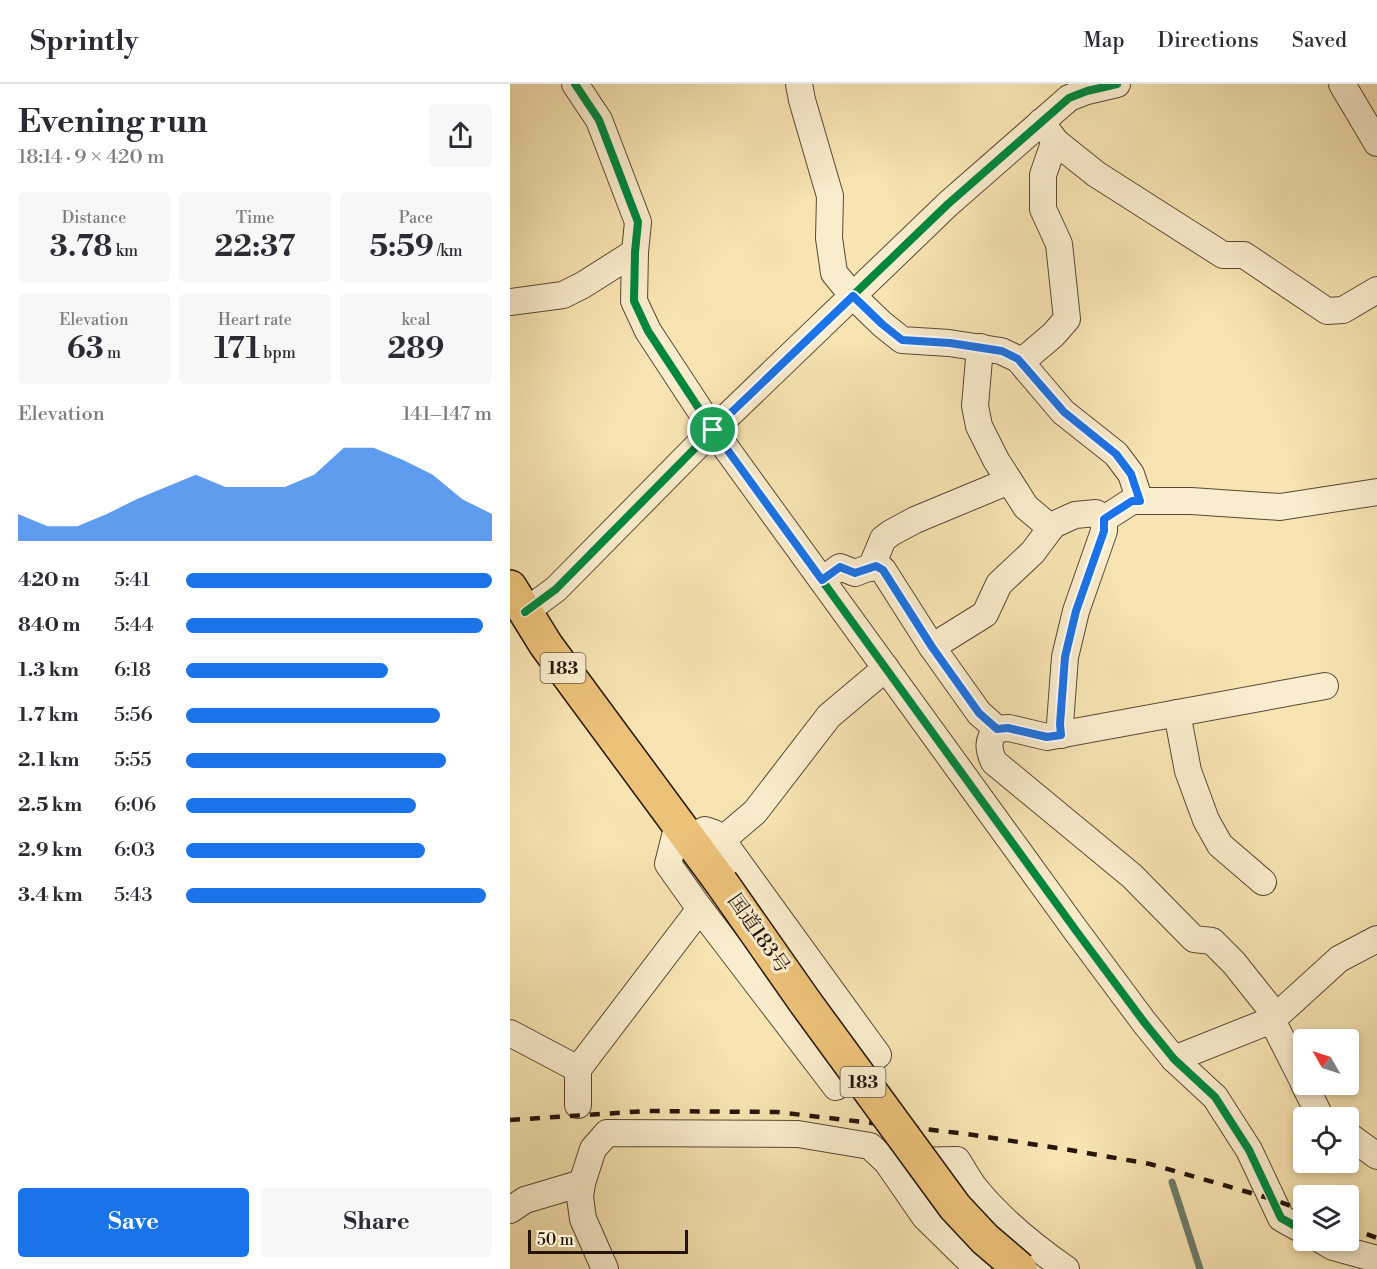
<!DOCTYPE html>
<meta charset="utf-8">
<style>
body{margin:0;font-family:"Libre Bodoni","Noto Serif JP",serif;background:#f7f7f7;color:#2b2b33;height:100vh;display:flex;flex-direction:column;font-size:22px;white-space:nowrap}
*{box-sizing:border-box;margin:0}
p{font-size:20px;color:#7c7c81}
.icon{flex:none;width:33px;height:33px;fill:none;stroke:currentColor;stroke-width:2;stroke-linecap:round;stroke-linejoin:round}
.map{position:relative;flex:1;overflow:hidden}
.details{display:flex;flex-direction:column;background:#fff;width:510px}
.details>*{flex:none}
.needle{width:39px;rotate:309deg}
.fabs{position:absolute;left:783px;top:945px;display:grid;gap:12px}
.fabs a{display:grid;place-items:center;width:66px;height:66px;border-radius:6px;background:#fff;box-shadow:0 3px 9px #0003;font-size:30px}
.scale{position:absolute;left:18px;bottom:15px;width:160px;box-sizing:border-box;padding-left:6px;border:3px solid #24140a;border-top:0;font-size:16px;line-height:21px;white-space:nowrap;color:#24140a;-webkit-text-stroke:4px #faedcd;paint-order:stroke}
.pin{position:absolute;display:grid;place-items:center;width:51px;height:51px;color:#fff;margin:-26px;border:3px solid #fff;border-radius:50%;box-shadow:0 2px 6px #0007}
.round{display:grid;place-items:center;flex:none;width:63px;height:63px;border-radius:6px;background:#f7f7f7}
.headline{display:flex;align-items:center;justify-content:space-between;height:102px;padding:0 18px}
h1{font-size:33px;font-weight:700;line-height:45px}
.figures{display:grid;grid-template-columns:repeat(3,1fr);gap:9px;height:102px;padding:6px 18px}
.figures div{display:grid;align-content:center;border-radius:6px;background:#f7f7f7;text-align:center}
.figures b{font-size:30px;font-weight:700}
.figures small{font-size:16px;font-weight:400}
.figures p{font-size:16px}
.chart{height:168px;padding:12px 18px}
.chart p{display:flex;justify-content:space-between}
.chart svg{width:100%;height:108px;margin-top:6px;fill:#1a73e8;opacity:.7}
.action{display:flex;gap:12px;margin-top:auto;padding:12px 18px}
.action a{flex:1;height:69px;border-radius:6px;background:#1a73e8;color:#fff;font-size:24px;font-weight:700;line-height:69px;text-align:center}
.action a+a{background:#f7f7f7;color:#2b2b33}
ul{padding:0 18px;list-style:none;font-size:20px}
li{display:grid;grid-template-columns:96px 72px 1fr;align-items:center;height:45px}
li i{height:15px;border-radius:8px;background:#1a73e8}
header{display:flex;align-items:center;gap:36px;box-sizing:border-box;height:84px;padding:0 30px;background:#fff;border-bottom:2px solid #e1e1e2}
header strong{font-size:28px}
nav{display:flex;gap:33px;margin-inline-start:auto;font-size:21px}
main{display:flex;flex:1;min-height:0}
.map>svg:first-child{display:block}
</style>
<header>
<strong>Sprintly</strong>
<nav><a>Map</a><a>Directions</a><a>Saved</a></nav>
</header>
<main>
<section class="details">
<div class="headline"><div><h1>Evening run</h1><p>18:14 · 9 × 420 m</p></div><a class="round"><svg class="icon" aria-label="share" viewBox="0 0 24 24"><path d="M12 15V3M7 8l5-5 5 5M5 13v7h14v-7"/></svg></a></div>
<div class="figures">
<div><p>Distance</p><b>3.78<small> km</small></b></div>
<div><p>Time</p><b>22:37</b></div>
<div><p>Pace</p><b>5:59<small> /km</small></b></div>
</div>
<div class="figures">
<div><p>Elevation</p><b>63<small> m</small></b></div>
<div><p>Heart rate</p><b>171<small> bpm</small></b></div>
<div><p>kcal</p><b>289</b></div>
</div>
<div class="chart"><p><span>Elevation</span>141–147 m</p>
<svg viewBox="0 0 160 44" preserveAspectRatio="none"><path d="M0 44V33L10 38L20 38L30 33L40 27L50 22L60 17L70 22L80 22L90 22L100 17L110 6L120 6L130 11L140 17L150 27L160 33V44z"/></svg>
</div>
<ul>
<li><b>420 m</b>5:41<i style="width:100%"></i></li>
<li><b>840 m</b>5:44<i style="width:97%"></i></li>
<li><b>1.3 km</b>6:18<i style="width:66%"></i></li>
<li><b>1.7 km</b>5:56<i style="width:83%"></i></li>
<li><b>2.1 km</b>5:55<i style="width:85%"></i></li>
<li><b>2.5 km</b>6:06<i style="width:75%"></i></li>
<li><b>2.9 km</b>6:03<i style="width:78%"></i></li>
<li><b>3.4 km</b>5:43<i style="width:98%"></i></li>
</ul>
<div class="action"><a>Save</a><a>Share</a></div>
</section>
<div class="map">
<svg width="867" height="1185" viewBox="0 0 867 1185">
<rect width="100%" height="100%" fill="#f7e4b2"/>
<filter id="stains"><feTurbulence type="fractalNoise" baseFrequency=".00333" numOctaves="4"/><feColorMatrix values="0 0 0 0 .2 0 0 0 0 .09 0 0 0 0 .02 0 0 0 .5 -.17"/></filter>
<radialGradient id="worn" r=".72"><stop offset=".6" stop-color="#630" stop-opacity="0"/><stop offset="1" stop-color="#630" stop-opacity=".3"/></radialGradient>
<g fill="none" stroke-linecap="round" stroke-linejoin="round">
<path stroke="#6d7b6b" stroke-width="7" d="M662 1098 690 1185"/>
<defs>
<g id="minor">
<path d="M65 0 89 36 128 138 125 168 124 217 138 247 203 346 567 848 634 938 664 975 705 1013 739 1066 771 1134 794 1147"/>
<path d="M289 0 292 16 320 112 319 154 324 189 343 212 372 240 392 256 439 259 491 267 508 275 553 328 606 370 621 390 630 417"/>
<path d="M832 0 867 59"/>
<path d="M531 38 546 58 586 90 713 171H734L817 227 833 226 867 206"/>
<path d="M0 218 53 211 73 201 125 168"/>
<path d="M470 263 465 322 469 342 486 376 516 423 541 444"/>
<path d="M511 278 543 251 557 235 549 160 533 125V91L543 62 546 58"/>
<path d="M594 435 622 417H681L770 423 867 408"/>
<path d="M361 484 373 455 381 449 405 436 499 397"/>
<path d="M312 496 330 483 345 489 366 481 373 486 422 563 469 629 487 645"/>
<path d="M15 528 46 505 203 346 438 120 559 14 577 7 607 0"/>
<path d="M422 563 475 530 489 500 523 468 543 441 565 431 586 429 594 435V447L566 527 555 573 550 640 551 651"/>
<path d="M667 629 678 687 696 736 710 761 753 798"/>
<path d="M168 740 158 780 190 825 326 1003 368 971 212 756 204 749 195 746 178 753"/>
<path d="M212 756 245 728 319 632 376 584"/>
<path d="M0 949 68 985"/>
<path d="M664 975 762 936 829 875 867 855"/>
<path d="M794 999 762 936 759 923 724 879 702 857 684 855 622 792 484 678C478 665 477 656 487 645L499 644 537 653 815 602"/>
<path d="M794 1000 811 1034"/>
<path d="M68 1021V985L190 825"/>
<path d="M838 1051 867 1072"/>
<path d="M398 1077 447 1076C453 1085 458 1095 465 1104 490 1135 523 1162 556 1185"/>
<path d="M0 1126 15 1116 72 1099"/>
<path d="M811 1156 823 1163 867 1175"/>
<path d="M95 1185 73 1135 70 1113 72 1099 83 1065 97 1049 288 1050 360 1062 377 1078 415 1133 468 1185"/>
</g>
<path id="highway" d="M0 503 36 561 211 798"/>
</defs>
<use href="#minor" stroke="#594834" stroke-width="28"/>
<use href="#highway" stroke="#24140a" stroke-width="36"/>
<use href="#minor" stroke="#faedcd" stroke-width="26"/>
<use href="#highway" stroke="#ecc279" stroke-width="33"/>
<g stroke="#24140a" stroke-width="4.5" stroke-dasharray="10 10" stroke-linecap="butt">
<path d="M0 1036 136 1027 267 1028 457 1050 560 1066 640 1080 762 1115 794 1127"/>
<path d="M838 1143 867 1154"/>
</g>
<defs>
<path id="highway-bridge" d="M211 798 295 918 445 1123 475 1155 510 1185"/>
</defs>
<use href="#highway-bridge" stroke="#24140a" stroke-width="36" stroke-linecap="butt"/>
<use href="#highway-bridge" stroke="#ecc279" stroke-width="33"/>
<defs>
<g id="cycleway">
<path d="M65 0 89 36 128 138 125 168 124 217 138 247 203 346 567 848 634 938 664 975 705 1013 739 1066 771 1134 794 1147"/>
<path d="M15 528 46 505 203 346 438 120 559 14 577 7 607 0"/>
</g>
</defs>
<use href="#cycleway" stroke="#faedcd" stroke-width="11"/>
<use href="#cycleway" stroke="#00873e" stroke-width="8"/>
</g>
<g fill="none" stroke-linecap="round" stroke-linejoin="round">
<defs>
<path id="route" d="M343 212 372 240 392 256 440 259 492 267 508 275 554 328 606 370 621 390 630 417H622L594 435V447L566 527 555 573 550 640 551 651 537 653 498 644 487 645 469 629 422 563 373 486 366 482 345 489 330 483 312 496 203 346Z"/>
</defs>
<use href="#route" stroke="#fff" stroke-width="12"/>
<use href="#route" stroke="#1a73e8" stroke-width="8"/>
</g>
<g text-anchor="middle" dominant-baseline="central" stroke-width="6" stroke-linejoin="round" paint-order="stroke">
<g fill="#faedcd" stroke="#645544" stroke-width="1.5">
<rect x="30.5" y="569" width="45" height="30" rx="4.5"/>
<rect x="330.5" y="983" width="45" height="30" rx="4.5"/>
</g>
<g font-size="18" font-weight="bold" fill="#24140a">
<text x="53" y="584">183</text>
<text x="353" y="998">183</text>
</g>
<g font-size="20" fill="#24140a" stroke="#faedcd">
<text transform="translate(248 850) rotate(55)">国道183号</text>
</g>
</g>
<rect width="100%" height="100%" filter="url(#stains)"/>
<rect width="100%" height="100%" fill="url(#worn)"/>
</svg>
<div class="fabs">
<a><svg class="needle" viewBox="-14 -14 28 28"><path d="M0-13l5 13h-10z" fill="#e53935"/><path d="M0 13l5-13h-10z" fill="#7c7c81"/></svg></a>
<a><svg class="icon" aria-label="locate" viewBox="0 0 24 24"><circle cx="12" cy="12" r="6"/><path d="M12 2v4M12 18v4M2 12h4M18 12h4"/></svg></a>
<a><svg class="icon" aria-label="layers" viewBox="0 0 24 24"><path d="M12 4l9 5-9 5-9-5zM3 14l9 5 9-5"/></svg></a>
</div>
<div class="scale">50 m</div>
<div class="pin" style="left:203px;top:346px;background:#1e9e55"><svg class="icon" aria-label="arrive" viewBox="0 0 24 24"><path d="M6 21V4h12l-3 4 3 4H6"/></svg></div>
</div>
</main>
